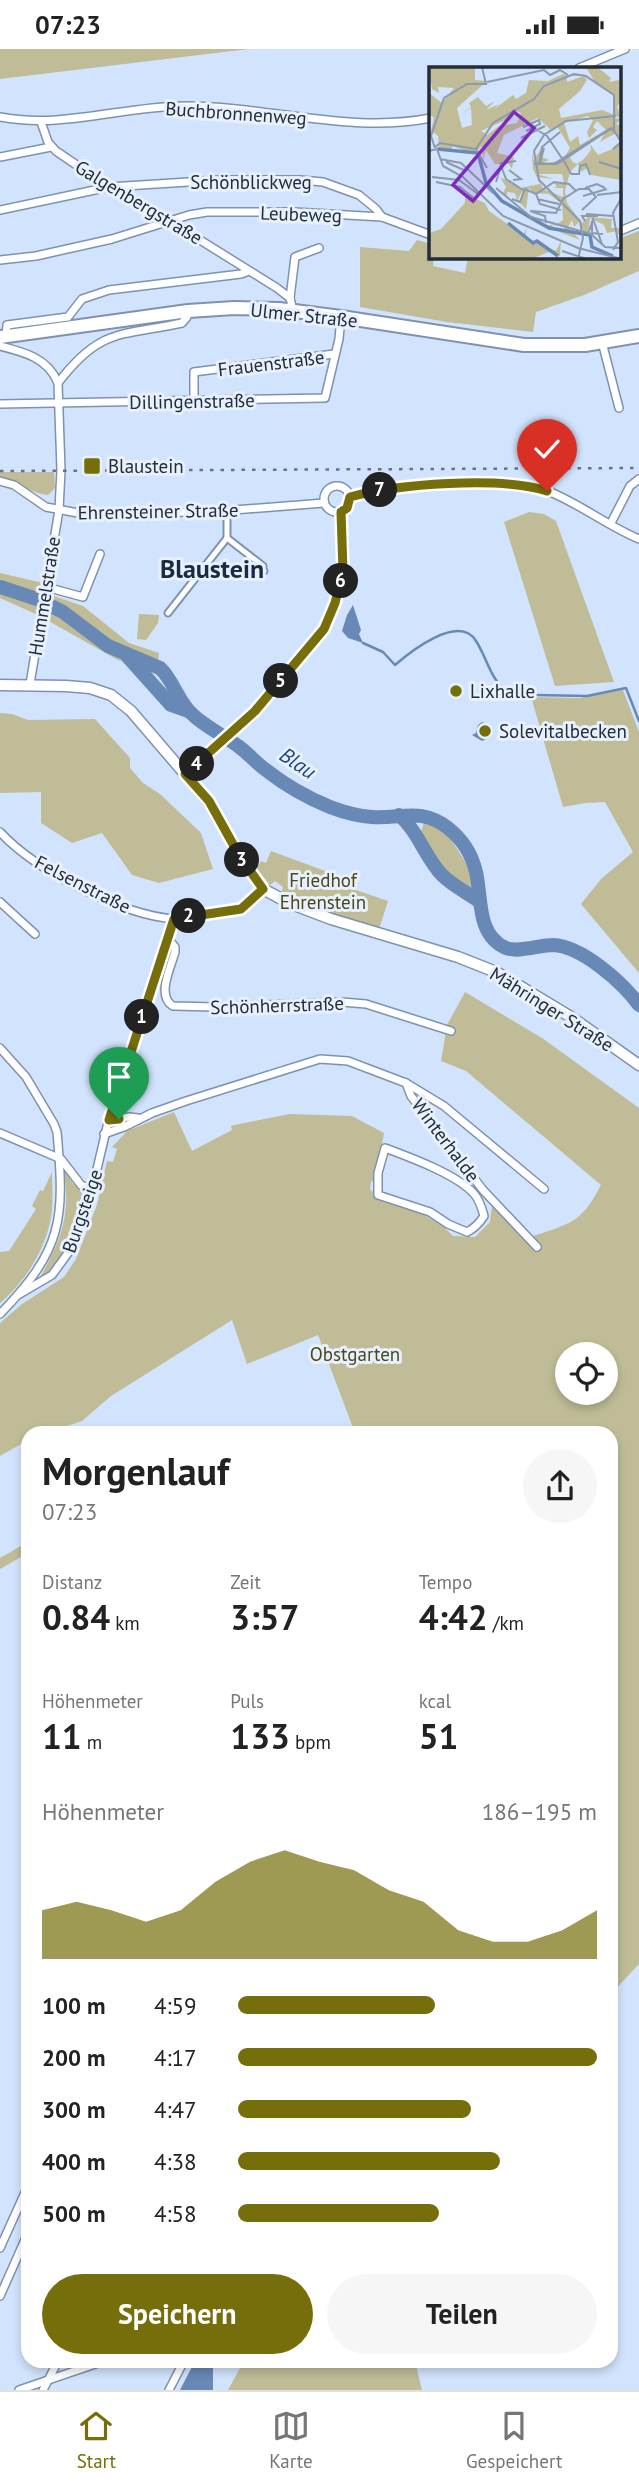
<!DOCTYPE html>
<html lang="de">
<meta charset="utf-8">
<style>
body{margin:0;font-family:"PT Sans",sans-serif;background:#f6f6f6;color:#222;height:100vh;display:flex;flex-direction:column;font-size:26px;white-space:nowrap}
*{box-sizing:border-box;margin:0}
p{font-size:23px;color:#767676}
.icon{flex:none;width:38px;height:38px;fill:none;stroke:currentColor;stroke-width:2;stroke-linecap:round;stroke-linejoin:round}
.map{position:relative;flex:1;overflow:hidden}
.side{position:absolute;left:21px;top:1377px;width:597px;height:942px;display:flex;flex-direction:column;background:#fff;border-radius:21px;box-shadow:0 4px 10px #0003}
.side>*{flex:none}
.tools{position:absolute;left:555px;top:1293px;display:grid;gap:14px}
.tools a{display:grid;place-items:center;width:63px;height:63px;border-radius:50%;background:#fff;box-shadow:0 4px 10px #0003;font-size:35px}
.pin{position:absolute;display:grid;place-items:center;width:60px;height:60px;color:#fff;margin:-72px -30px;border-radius:50% 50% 50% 0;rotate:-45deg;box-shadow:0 0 7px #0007}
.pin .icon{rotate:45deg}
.km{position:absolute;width:35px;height:35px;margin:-18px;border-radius:50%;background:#222;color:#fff;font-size:19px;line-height:35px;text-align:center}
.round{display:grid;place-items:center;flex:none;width:74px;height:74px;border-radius:37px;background:#f6f6f6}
.summary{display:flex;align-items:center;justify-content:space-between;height:119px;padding:0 21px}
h1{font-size:38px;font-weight:700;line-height:52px}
.figures{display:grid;grid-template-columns:repeat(3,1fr);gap:10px;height:119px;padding:7px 21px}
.figures div{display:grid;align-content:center}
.figures b{font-size:35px;font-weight:700}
.figures small{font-size:19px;font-weight:400}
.figures p{font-size:19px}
.chart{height:196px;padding:14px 21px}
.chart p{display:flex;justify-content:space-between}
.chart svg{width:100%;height:126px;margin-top:7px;fill:#766e0b;opacity:.7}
.action{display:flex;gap:14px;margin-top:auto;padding:14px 21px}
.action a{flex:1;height:80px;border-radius:42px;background:#766e0b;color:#fff;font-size:28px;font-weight:700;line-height:80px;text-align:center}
.action a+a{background:#f6f6f6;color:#222}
ul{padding:0 21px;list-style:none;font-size:23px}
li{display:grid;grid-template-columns:112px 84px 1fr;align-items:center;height:52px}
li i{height:18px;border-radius:9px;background:#766e0b}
.status{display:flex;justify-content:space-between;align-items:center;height:49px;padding:0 35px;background:#fff;direction:ltr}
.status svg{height:19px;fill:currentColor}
.menu{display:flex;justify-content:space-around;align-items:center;height:98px;border-top:2px solid #e0e0e0;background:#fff;font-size:19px;color:#767676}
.menu a{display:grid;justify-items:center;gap:4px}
.menu .on{color:#766e0b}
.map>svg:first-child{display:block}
</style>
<div class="status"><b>07:23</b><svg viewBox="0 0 49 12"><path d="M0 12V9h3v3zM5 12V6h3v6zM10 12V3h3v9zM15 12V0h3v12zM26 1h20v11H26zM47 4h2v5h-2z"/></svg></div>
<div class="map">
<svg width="639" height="2341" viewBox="0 0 639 2341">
<rect width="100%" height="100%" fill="#d2e4fd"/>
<g fill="#bfbc97" fill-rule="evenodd">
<path d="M0 0H249L0 30Z"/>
<path d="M639 182V222L584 246 536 263 533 283 447 273 360 258V198L409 202 417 191 431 195V208H434L433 217 465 224 468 208H620V189Z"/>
<path d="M0 423H54L55 439 48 446C31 445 17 432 0 427Z"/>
<path d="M529 463 544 465 556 472 614 633 555 637 504 473Z"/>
<path d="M0 524 43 534 42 543 83 557 129 594 159 604 157 626 116 610 38 566 0 549Z"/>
<path d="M139 565 159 566 158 574 146 591 137 590Z"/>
<path d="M623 641 639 683V924L581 855 601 830 633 803 605 753 585 754 563 758 531 648 580 649Z"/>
<path d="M0 664 12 665 28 671 95 670 130 709V719L143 734 160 745 201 784 213 820 159 834 132 826 102 784 72 794 41 774V743L0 744Z"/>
<path d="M425 770 447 784 471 822 473 844C460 835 448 826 439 813 432 803 428 793 421 783Z"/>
<path d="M271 802 355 833 353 840 388 852 380 877 377 880 323 862 281 845 283 838 275 832 270 836 256 819 261 812 266 814Z"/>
<path d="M465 943 542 989 639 1059V1915L611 1945V1384H355L318 1286 247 1315 232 1271 111 1347 82 1372 45 1384H28V1391L0 1407V1274L22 1255 64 1228 76 1210 97 1156 107 1112 113 1113 117 1100 112 1098 127 1082 174 1063 192 1102 232 1081 231 1077 239 1075 290 1065 352 1067 384 1084 376 1130 371 1133 370 1140 378 1149 424 1166 443 1177 453 1187 475 1188 490 1173 493 1148 530 1188C569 1175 581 1175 601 1136L466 1022 441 1012 447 976ZM567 1306H606V1344H567Z"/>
<path d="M64 1120 73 1135 88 1144 68 1197 55 1221 37 1234C61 1191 71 1170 64 1120Z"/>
<path d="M52 1123C52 1135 53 1149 52 1161 48 1197 27 1231 0 1254V1203L9 1202 36 1160 32 1157 40 1141 43 1142Z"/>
<path d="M28 1493V1504L0 1520V1509Z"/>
<path d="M244 2312H415L422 2341H228Z"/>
</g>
<g fill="#6888b6">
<path d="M353 556 361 581 359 585 363 594 348 589 342 582 347 566Z"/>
<path d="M482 673 490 676 493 682 490 688 482 692 472 686 476 684 478 676Z"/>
<path d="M195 2312H213V2341H180Z"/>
</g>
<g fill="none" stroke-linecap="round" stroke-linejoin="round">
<g stroke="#6888b6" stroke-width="2.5">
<path d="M363 594 383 603 395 616C410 603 459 564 476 592 488 610 491 636 513 646"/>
<path d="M535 646 587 647 626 639 639 672"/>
</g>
<g stroke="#6888b6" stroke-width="14">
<path d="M0 538 37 550 63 563 108 597 160 619C173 631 177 650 190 663 203 677 222 685 238 697 248 704 256 714 266 721 285 736 308 749 330 758 343 763 358 767 372 768 402 770 421 758 448 779 462 790 472 806 476 823 482 848 476 886 506 899 519 904 539 896 553 896 582 897 623 934 639 956"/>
<path d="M128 608 171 656 188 662"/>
<path d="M399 766C418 782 425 808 442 826 452 836 467 844 479 852"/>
</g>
<defs>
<g id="pedestrian">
<path d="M227 462V489"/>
<path d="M168 564 227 489 263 517 261 519 264 522"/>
</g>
<g id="minor">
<path d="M579 19 625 0"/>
<path d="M0 68C64 80 122 57 186 57 268 57 349 85 431 69"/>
<path d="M41 73 48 93 56 102 109 138 152 161 277 239 290 249 293 262"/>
<path d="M0 108 51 98"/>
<path d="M0 161 109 138 220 131H300L323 133 359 146 376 160 382 168"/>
<path d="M620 182 639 174"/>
<path d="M0 211 36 207 112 190 189 166 207 163H294L382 168 431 186"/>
<path d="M290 249 295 208 319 199"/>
<path d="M6 287 7 276 68 268 82 250 109 241 241 225 249 222"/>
<path d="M602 293 619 359"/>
<path d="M0 297C24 303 48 309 58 334"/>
<path d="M194 352V323L334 305"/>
<path d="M0 355 325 349 339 290 341 268"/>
<path d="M0 432 14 436 46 458 78 464 208 463 324 454"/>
<circle cx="337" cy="450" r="13"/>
<path d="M350 448C392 437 509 426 548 442 580 455 608 477 639 490"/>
<path d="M611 474 630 437 639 430"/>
<path d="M46 538 83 548 100 505"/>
<path d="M30 635 59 461 61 421 58 334C100 279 120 287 182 274L187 268 188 262"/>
<path d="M185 725 255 662 325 580 335 554 343 522 341 463"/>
<path d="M0 783C35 821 122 866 174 870"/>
<path d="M0 853 35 885"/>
<path d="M169 891 175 898V903C171 918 156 947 173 957L215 958 342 953 366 955 451 982"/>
<path d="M0 999 26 1028 54 1075 57 1083C65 1171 63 1200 0 1265"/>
<path d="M406 1034 444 1057 544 1140"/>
<path d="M109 1071 129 1068 138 1069"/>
<path d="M0 1084 61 1110 81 1136 85 1138 93 1137"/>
<path d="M104 1085 124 1078 152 1064 186 1052 320 1010 348 1012 406 1034 411 1047 483 1141 537 1198"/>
<path d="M385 1099C409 1108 459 1126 475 1146 480 1152 482 1160 484 1167 479 1175 475 1179 467 1183L448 1175 430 1163 378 1146V1124Z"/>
<path d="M18 1246 52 1226 68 1204 93 1137 114 1048 154 936 174 870 241 860 263 840"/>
<path d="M0 2199 28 2137"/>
<path d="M0 2247 28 2184"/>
<path d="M19 2341 104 2312"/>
<path d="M43 2341 58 2312"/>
<path d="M169 2341 184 2312"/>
</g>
<path id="tertiary" d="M0 636 66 637 90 639 111 646 131 662 209 753 239 806 263 840 289 854 331 870 458 908 496 923 571 968 639 1016"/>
<path id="primary" d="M0 288 188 262 234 259 279 260 341 268 524 296H585L639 287"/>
</defs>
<use href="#pedestrian" stroke="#7e92ae" stroke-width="9"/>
<use href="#minor" stroke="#7e92ae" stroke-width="10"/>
<use href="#tertiary" stroke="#7e92ae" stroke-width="13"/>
<use href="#primary" stroke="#7e92ae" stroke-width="16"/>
<use href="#pedestrian" stroke="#fff" stroke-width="5"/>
<use href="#minor" stroke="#fff" stroke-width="7"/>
<use href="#tertiary" stroke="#fff" stroke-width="10"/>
<use href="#primary" stroke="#fff" stroke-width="12"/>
<path stroke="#667283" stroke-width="2.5" stroke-dasharray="3.5 7" stroke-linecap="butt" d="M0 422 639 419"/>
</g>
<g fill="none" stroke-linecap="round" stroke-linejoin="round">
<defs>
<path id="route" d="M119 1070 109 1071 174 870 241 860 263 840 239 806 209 752 185 725 255 662 324 580 335 554 343 522 341 463 347 459 350 448C397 435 500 427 547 442"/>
</defs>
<use href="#route" stroke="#fff" stroke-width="14"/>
<use href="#route" stroke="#766e0b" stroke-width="9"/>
</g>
<g fill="#766e0b" stroke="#e7f0fd" stroke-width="2.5">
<rect x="83" y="408" width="18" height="18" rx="3.5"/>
<circle cx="456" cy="642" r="7"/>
<circle cx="485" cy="682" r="7"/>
</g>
<g text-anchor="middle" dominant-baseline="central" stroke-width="6" stroke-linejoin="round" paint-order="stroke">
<g font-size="19" fill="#232c37" stroke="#e7f0fd">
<text transform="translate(236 64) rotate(4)">Buchbronnenweg</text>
<text x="251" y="133">Schönblickweg</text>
<text transform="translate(139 153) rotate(31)">Galgenbergstraße</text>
<text transform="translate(301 165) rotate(2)">Leubeweg</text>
<text transform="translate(304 266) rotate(6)">Ulmer Straße</text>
<text transform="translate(271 314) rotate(-7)">Frauenstraße</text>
<text transform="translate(192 352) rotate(-1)">Dillingenstraße</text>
<text transform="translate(158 462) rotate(-1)">Ehrensteiner Straße</text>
<text transform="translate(44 547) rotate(-81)">Hummelstraße</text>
<text transform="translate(83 835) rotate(27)">Felsenstraße</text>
<text transform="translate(277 956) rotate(-2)">Schönherrstraße</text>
<text transform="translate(552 960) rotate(32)">Mähringer Straße</text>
<text transform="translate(446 1091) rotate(53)">Winterhalde</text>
<text transform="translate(82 1162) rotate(-71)">Burgsteige</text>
</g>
<g font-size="19" fill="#232c37" stroke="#e7f0fd" text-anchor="start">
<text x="108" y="417">Blaustein</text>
<text x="470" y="642">Lixhalle</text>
<text x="499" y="682">Solevitalbecken</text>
</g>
<g font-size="19" fill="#4b4719" stroke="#e7f0fd">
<text x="323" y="831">Friedhof<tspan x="323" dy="22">Ehrenstein</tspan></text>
<text x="355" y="1305">Obstgarten</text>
</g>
<g font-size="21" font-style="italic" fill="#1d4781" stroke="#e7f0fd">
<text transform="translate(298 714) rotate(34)">Blau</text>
</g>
<g font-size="26" font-weight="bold" fill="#1a2b42" stroke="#e7f0fd">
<text x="212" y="519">Blaustein</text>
</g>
</g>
<g transform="translate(429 18)">
<rect width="192" height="192" fill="#d2e4fd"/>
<path d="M0 0H46V13L58 14 28 41 33 61 43 58 42 41 34 46 42 40 40 36 49 30 57 39 66 34 57 43 70 37 64 43 84 28 87 32 97 26 100 13 119 14 134 7 138 8V15L154 9H140L150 7 160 10 167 17 157 0H168L182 11 180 15 190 13 192 33 188 40 192 50 174 49 192 52 187 57 192 59V113L162 108 158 101 152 105 149 97 141 105 136 124 138 136 153 156 159 150 183 152 182 161H192V173L188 164 178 166 175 158 161 151 159 166 155 167 151 154 145 160 143 153 139 160 151 173 130 165 137 160 123 158 126 164 111 158 93 149 115 159 128 157 134 153 133 137 120 127 105 126 100 121 97 142 90 135 94 123 88 134 86 126 78 125V130L74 126 77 120 71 110 91 121 111 117 104 102 103 90 105 83 104 93 114 80 113 90 120 93 113 96 133 94 141 81 128 59 117 66 121 62 109 51 75 68 68 86 85 90 83 102 80 97H66L57 83 54 93 53 79 45 87 23 79V83L10 81 9 69 4 65 1 68 5 51 0 47V26L13 36 25 21 9 20 10 26 3 22ZM155 9 185 29 186 48 173 43 132 51 130 42 151 24 158 13ZM86 44 92 46 88 56 70 59 58 68 52 64 79 52ZM159 49 164 53 158 65 160 71 168 63 164 60 168 54 177 63 151 78 149 69 141 75 135 56ZM176 65 171 75 187 66 191 74 186 81 169 88 161 77 162 83 154 93 147 97 144 94 145 98 141 90ZM108 107H133L135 116H125L128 120 124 121H134V130L114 122 109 110 125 112ZM36 127 56 136 60 144 94 168 98 161 96 170 127 184 132 174 131 189 139 192 120 185 102 192H0V166L12 162 36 136Z" fill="#bfbc97" fill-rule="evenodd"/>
<path fill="none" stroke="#6888b6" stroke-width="3.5" d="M8 82 49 86 57 116 73 134 120 161 161 168 163 180 184 189M79 156 104 176 108 174 129 189"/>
<path fill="none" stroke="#8c9aae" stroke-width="2" d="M58 15 115 3 121 8 131 3 139 8M94 60 110 53 111 57 97 64M105 61 118 69 134 93M92 71 116 59M6 80 11 76 47 82M6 81 2 69 15 31 38 17H57L53 0M115 81 111 96 119 97M47 82 64 56 105 32 115 19 145 7 157 9 185 28V63M47 82 58 101M184 82 192 75 184 62M0 84 8 82 14 99 34 110 74 149 149 181 193 192M11 92 32 96 64 126M135 94 142 107H150L151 99 157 97 161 108M17 95 37 104M170 95 193 102M71 96 77 112 94 123M105 97H128L183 61M110 97 113 80 131 65M123 98 182 61 193 74M80 103 92 112 84 113M3 110 30 113 49 127M7 115 31 120 47 133M67 115 73 96 87 94M67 121 102 150 162 167 176 180 193 181M156 121 168 117 176 121M107 127 111 137 132 143M168 128 193 125M154 129 178 122M83 132 91 135 96 122 107 127 125 115 140 117 147 124M108 132 130 137M101 144 116 149 117 156M102 144 127 146 134 132 150 122H160L167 130 153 143M157 147 184 149M156 154 153 149H169M163 154V166L174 167M159 167 164 152 173 177M184 183 189 175 184 146 193 130M133 184 158 192M149 192 154 171 151 154 110 113 105 84 115 68 137 54 187 49"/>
<path fill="#7b2cbf" fill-opacity="0.15" stroke="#7b2cbf" stroke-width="3.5" d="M85 45 105 61 44 134 24 118Z"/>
<rect width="192" height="192" fill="none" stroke="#232c37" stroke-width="3.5"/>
</g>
</svg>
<div class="tools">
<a><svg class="icon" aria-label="locate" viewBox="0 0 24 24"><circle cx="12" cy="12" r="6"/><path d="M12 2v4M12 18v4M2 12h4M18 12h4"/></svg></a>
</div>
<div class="pin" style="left:119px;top:1070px;background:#1e9e55"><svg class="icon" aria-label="arrive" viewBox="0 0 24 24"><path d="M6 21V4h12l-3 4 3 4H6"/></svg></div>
<div class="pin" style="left:547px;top:442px;background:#d93025"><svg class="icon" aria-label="check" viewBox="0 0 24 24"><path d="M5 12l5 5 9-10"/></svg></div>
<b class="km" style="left:142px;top:968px">1</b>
<b class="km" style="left:189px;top:867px">2</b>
<b class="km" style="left:242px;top:811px">3</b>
<b class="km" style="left:197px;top:715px">4</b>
<b class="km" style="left:281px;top:632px">5</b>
<b class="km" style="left:341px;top:532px">6</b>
<b class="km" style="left:380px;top:441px">7</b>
<section class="side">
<div class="summary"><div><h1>Morgenlauf</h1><p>07:23</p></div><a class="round"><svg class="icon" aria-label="share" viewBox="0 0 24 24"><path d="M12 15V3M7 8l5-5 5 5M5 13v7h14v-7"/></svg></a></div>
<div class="figures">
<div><p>Distanz</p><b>0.84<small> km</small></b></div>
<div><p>Zeit</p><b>3:57</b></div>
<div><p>Tempo</p><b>4:42<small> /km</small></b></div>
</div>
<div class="figures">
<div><p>Höhenmeter</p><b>11<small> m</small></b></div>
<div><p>Puls</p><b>133<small> bpm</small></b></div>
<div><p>kcal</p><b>51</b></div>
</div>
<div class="chart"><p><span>Höhenmeter</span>186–195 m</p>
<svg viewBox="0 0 160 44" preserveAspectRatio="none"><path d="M0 44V27L10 24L20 27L30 31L40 27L50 17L60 10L70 6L80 10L90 13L100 20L110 24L120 34L130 38L140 38L150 34L160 27V44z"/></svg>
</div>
<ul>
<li><b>100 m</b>4:59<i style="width:55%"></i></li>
<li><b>200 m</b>4:17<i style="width:100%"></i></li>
<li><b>300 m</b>4:47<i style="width:65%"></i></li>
<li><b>400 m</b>4:38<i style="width:73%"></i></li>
<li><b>500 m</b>4:58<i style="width:56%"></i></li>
</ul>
<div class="action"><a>Speichern</a><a>Teilen</a></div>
</section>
</div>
<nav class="menu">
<a class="on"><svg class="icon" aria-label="home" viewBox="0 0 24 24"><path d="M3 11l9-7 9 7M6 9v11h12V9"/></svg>Start</a>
<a><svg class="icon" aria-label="map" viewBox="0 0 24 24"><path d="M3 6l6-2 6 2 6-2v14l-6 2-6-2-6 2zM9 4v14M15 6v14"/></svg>Karte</a>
<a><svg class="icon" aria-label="saved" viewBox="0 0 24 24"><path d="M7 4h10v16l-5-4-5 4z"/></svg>Gespeichert</a>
</nav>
